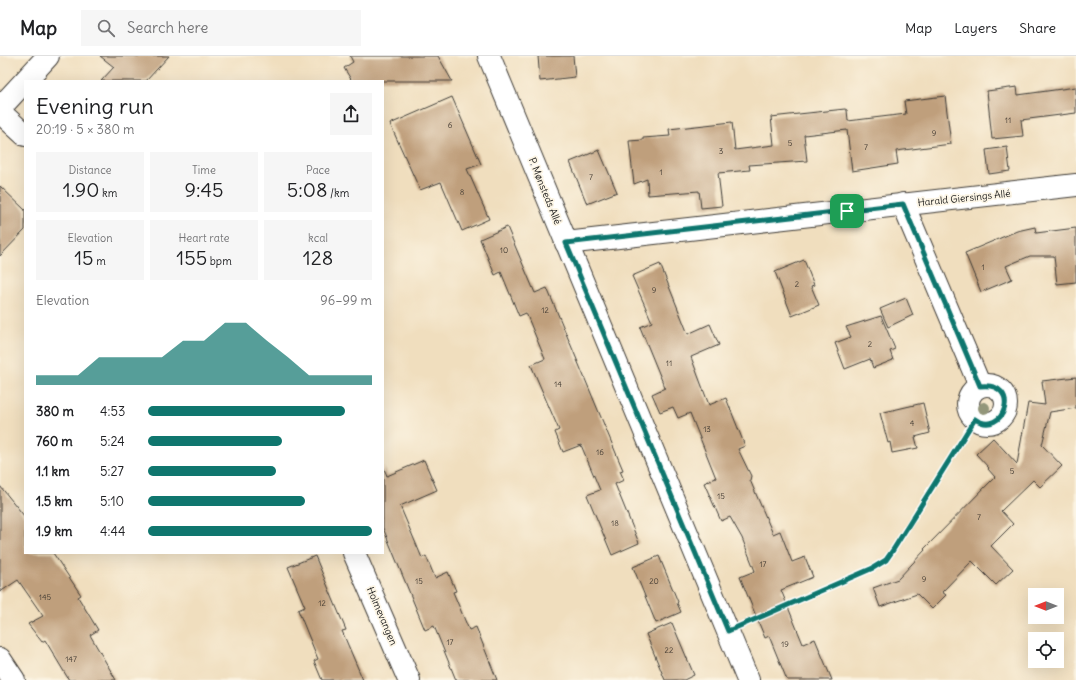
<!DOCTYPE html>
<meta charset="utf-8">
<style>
body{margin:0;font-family:Delius,sans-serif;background:#f6f6f6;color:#202124;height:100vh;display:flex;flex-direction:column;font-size:15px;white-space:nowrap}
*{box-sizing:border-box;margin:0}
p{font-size:13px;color:#757577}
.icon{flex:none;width:22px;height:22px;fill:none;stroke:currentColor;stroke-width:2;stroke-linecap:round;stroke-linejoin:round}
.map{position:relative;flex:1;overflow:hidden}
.drawer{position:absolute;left:24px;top:24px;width:360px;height:474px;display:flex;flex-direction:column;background:#fff;border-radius:0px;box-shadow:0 4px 16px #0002}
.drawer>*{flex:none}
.needle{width:26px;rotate:270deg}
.buttons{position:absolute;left:1028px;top:532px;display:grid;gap:8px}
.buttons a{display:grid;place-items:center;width:36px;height:36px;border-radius:0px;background:#fff;box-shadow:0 4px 16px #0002;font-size:20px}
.pin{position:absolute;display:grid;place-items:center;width:34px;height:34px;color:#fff;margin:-17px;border-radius:8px;box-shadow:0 2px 6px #0006}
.round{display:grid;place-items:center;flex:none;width:42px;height:42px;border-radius:0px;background:#f6f6f6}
.head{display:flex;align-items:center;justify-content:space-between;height:68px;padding:0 12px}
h1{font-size:22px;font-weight:600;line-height:30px}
.metrics{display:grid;grid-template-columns:repeat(3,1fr);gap:6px;height:68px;padding:4px 12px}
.metrics div{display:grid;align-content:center;border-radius:0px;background:#f6f6f6;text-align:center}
.metrics b{font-size:20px;font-weight:600}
.metrics small{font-size:11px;font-weight:400}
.metrics p{font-size:11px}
.chart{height:112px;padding:8px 12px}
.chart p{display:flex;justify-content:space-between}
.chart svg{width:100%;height:72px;margin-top:4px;fill:#0f766e;opacity:.7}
ul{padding:0 12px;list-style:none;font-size:13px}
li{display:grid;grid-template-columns:64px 48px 1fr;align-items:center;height:30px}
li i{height:10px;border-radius:5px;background:#0f766e}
header{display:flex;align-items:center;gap:24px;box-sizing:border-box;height:56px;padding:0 20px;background:#fff;border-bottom:1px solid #e0e0e0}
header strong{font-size:19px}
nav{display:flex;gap:22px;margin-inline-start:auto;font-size:14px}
.search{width:280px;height:36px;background:#f6f6f6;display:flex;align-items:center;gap:10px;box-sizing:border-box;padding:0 14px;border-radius:0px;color:#757577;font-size:15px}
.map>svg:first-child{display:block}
</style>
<header>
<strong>Map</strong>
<div class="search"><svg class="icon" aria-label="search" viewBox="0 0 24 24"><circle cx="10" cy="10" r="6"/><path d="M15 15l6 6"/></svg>Search here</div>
<nav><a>Map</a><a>Layers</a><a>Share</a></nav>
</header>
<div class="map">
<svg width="1076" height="624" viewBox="0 0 1076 624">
<rect width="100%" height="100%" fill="#fcf5e5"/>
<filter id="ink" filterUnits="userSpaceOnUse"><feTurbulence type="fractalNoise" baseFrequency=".025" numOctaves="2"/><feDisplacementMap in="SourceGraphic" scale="8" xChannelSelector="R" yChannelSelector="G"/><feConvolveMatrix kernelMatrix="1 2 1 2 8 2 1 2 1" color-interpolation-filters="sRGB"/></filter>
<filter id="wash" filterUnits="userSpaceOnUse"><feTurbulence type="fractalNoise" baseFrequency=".012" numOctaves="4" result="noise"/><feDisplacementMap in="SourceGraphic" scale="16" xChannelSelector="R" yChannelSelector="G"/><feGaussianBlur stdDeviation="0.9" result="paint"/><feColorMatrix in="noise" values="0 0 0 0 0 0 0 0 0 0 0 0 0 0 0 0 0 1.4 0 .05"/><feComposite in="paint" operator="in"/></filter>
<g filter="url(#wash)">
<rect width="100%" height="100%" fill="#f0debe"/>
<g id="blocks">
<g fill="#bf9f7b">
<path d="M100 0H169L146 25H101L114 11Z"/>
<path d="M350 0H438L452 25H352L344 12 353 6Z"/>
<path d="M538 0H573L575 21 540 25Z"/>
<path d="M1017 31 1018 39 1076 31V57L1021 64 1023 80 992 83 987 35Z"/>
<path d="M945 40 951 88 896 95 898 108 852 115 847 74 804 79 807 105 749 109 750 114 718 117 722 150 701 152 699 135 648 139 647 123 634 128 629 85 643 84V82L670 80 669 73 732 66 735 94 774 89 771 61 845 53 847 54 848 65 906 58 904 45Z"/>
<path d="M452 41 481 108 467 113 489 163 462 175 441 126 420 134 390 68Z"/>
<path d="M1007 91 1010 115 989 118 986 94Z"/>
<path d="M599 94 617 136 587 148 570 106Z"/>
<path d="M0 130 25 154V174L0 200Z"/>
<path d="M507 171 535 237 547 232 623 414 620 415 624 424 615 428 639 487 612 499 587 439 600 434 581 389 563 396 555 376 559 374 531 309 545 303 526 257 519 260 501 216 495 219 480 183Z"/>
<path d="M1035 171 1036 177 1076 172V226L1057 228 1054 200H1030L1006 210 1012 223 981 236 965 197 1017 175Z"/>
<path d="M804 204 814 229 811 230 819 249 792 260 775 216Z"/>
<path d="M660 208 688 278 710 268 719 289 691 301 709 349 726 342 745 390 738 393 751 420 750 424 773 478 780 475 792 506 805 501 813 521 781 534 803 588 815 583 832 624H787L769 580 765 582 740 521 755 515 742 482 730 461 721 465 704 427 716 422 690 357 678 362 673 351 660 356 652 338 665 332 640 271 652 266 632 220Z"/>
<path d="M906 242 913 259 888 271 880 253Z"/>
<path d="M881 260 895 293 890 295 893 304 873 312 870 303 845 313 835 287 851 281 846 271Z"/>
<path d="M1076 321V352L1050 356 1042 389 1062 410 1040 431 1033 424 1001 455 1013 468 991 490 1013 513 996 529 972 505 942 536 946 539 932 553 917 538 880 551 873 532 898 523 925 494 924 493 995 421 988 413 989 412 976 398 993 382 1017 408 1028 347 1045 349 1042 325Z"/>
<path d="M923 347 930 377 915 381 918 392 892 397 890 386 888 387 880 357Z"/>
<path d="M424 404 437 434 400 450 422 502 426 500 435 522 448 516 456 535 453 536 469 574 476 571 497 624H456L434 570 425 574 383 472V410L387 420Z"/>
<path d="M0 430 25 461V497H53L81 539 78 541 98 574 90 579 116 624H69L45 584 42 586 28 568 43 560 18 524 0 536Z"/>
<path d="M315 500 346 574 342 575 363 624H322L314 605 318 603 298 554 305 551 288 511Z"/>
<path d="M659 500 678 546 677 547 681 556 656 567 633 511Z"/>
<path d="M672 567 694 619 684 624H665L646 578Z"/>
</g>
</g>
</g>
<g filter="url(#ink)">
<use href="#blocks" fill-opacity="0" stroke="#3c3934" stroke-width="1"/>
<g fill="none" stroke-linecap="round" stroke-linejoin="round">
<defs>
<g id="minor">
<path d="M489 0 748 624"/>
<path d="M0 56 25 79"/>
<path d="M903 148 980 330"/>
<path d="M566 187 1076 129"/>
<circle cx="987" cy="348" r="19"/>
<path d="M354 497 409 624"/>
</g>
<g id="tertiary">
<path d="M0 52 48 0"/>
<path d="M0 603 14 624"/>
</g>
</defs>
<use href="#minor" stroke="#3c3934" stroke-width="24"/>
<use href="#tertiary" stroke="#3c3934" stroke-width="24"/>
<path stroke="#3c3934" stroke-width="2.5" stroke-dasharray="3 3" stroke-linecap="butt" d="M749 565 873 512 886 504 893 495 975 363"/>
<use href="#minor" stroke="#fff" stroke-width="22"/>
<use href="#tertiary" stroke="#fff" stroke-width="22"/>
</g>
<circle fill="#93967a" cx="984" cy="352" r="6"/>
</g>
<g fill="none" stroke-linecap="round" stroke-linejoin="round" filter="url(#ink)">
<defs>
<path id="route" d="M903 148 980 330C1023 325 1004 383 975 363L893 494 886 504 873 512 728 575 566 187Z"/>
</defs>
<use href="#route" stroke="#fff" stroke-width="8"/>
<use href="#route" stroke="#0f766e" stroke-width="5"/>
</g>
<g text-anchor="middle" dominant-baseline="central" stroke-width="3.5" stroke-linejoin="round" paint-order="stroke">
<g font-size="8" fill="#453d34">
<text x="1008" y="64">11</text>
<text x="450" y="69">6</text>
<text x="934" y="77">9</text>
<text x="790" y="87">5</text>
<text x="866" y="91">7</text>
<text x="721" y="95">3</text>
<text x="661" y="116">1</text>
<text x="591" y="121">7</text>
<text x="462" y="136">8</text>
<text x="504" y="194">10</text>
<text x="983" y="211">1</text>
<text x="797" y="228">2</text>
<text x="654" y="234">9</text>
<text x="545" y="254">12</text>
<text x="870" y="288">2</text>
<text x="669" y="307">11</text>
<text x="558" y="328">14</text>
<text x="912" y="367">4</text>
<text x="707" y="373">13</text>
<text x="600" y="396">16</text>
<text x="1012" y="415">5</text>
<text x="721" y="440">15</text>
<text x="979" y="461">7</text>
<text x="615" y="467">18</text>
<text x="763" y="508">17</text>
<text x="924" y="523">9</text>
<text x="419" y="525">15</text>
<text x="654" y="525">20</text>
<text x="45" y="541">145</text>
<text x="322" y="547">12</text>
<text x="450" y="586">17</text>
<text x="785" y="588">19</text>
<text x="669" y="594">22</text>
<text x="71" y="603">147</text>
</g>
<g font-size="10" fill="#1c1c1c" stroke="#fcf5e5">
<text transform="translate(545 135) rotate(68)">P. Mønsteds Allé</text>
<text transform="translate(964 142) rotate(-6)">Harald Giersings Allé</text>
<text transform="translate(382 560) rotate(67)">Holmevangen</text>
</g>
</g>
</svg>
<div class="buttons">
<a><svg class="needle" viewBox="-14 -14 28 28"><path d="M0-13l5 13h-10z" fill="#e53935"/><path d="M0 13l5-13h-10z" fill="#757577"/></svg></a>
<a><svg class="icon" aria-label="locate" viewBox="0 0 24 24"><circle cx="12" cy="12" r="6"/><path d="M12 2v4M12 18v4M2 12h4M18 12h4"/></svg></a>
</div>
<div class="pin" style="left:847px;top:155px;background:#1e9e55"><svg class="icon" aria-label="arrive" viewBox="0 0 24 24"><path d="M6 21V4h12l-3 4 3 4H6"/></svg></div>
<section class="drawer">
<div class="head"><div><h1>Evening run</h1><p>20:19 · 5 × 380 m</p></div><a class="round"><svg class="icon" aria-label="share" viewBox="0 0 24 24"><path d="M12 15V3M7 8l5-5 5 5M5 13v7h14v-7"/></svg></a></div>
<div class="metrics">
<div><p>Distance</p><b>1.90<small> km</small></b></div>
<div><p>Time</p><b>9:45</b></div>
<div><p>Pace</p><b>5:08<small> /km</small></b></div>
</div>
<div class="metrics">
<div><p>Elevation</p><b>15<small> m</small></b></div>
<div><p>Heart rate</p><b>155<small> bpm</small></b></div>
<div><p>kcal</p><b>128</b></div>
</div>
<div class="chart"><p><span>Elevation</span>96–99 m</p>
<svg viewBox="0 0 160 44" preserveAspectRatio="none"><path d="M0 44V38L10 38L20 38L30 27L40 27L50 27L60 27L70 17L80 17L90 6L100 6L110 17L120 27L130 38L140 38L150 38L160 38V44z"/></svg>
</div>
<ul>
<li><b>380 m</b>4:53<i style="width:88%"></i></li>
<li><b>760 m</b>5:24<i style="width:60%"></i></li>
<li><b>1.1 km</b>5:27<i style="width:57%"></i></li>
<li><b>1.5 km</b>5:10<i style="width:70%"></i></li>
<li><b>1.9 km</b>4:44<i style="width:100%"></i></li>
</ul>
</section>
</div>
